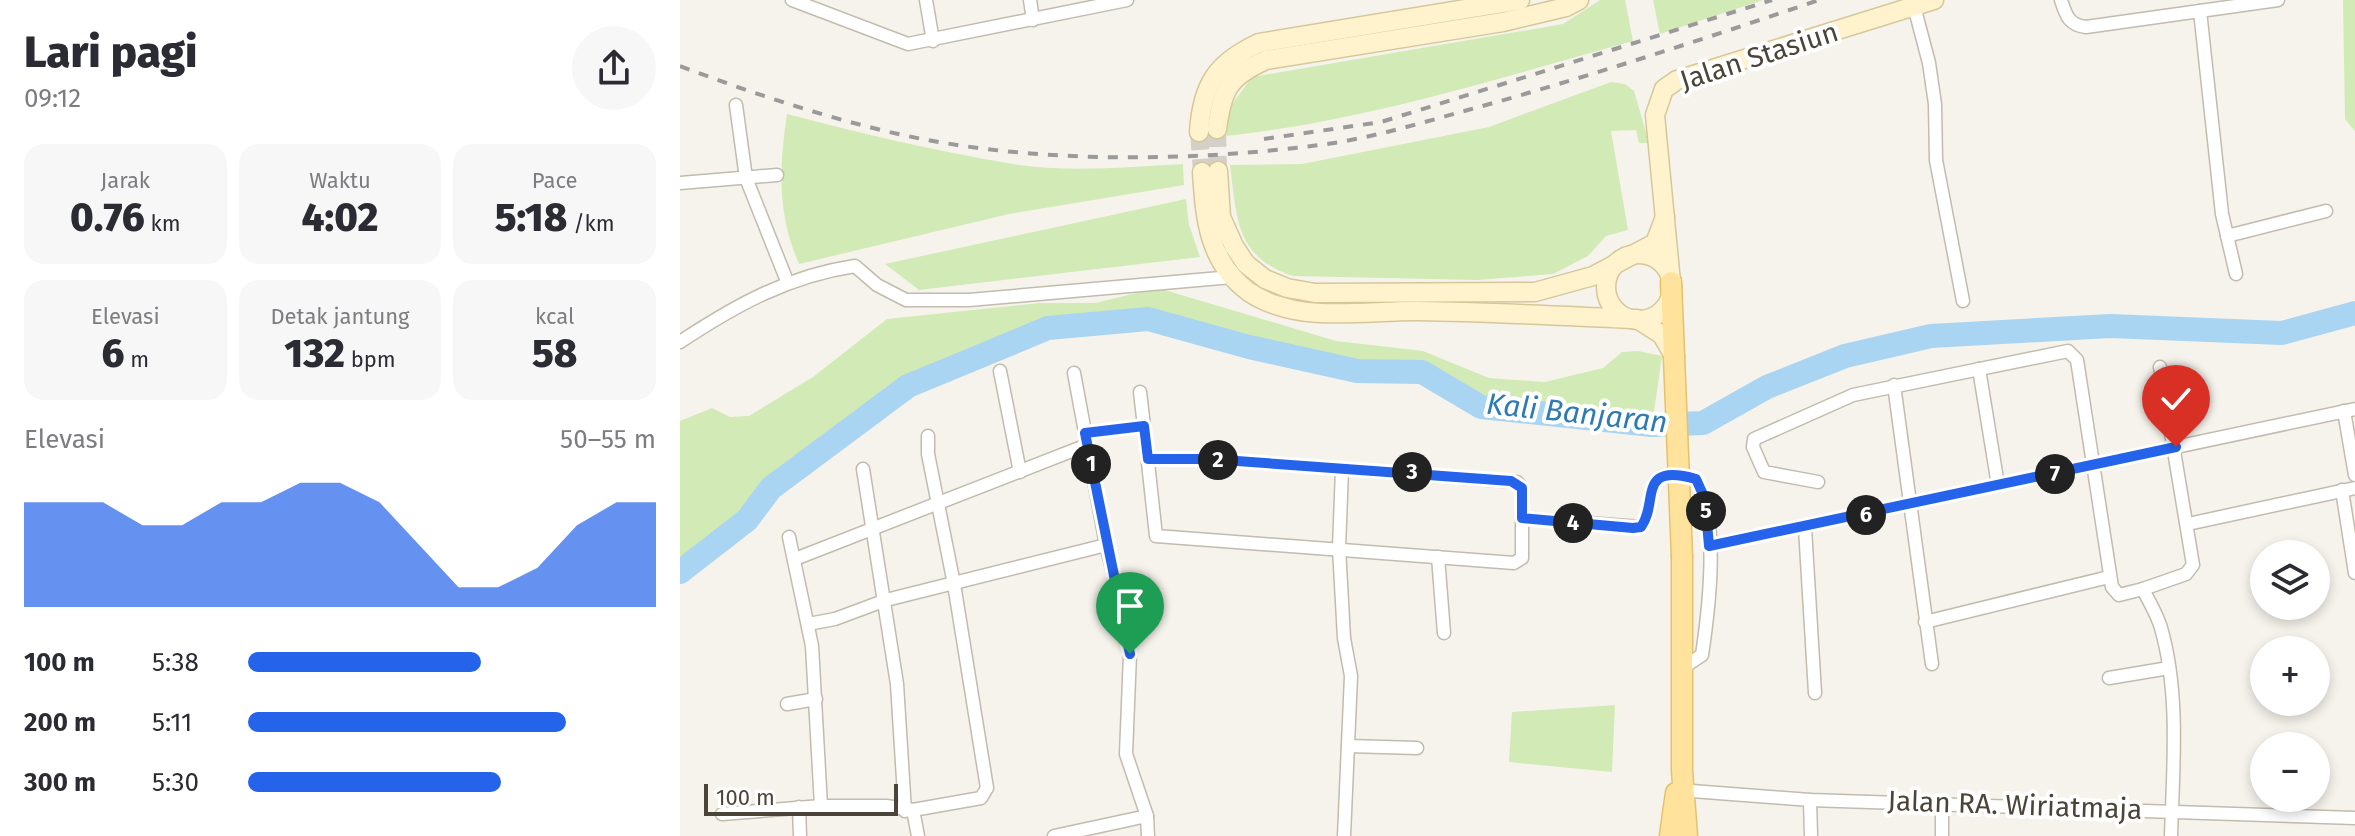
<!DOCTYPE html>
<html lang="id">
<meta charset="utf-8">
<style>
body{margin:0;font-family:"Fira Sans",sans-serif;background:#f7f7f7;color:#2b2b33;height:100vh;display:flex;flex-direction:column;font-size:30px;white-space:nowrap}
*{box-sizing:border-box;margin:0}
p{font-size:26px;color:#7c7c81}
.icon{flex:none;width:44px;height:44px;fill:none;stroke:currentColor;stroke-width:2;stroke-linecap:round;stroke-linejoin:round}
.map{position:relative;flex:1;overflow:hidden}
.details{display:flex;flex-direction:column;background:#fff;width:680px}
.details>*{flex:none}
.fabs{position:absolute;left:1570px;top:540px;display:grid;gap:16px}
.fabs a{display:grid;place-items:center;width:80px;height:80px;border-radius:50%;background:#fff;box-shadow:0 4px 12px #0003;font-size:40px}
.scale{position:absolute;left:24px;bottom:20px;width:194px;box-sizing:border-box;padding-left:8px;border:4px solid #4b4439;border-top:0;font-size:22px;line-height:28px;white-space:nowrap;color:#4b4439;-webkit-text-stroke:6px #fff;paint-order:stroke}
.pin{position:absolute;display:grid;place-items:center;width:68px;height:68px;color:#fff;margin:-82px -34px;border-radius:50% 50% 50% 0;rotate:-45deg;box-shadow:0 0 8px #0007}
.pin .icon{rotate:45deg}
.km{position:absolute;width:40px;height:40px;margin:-20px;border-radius:50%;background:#222;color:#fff;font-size:22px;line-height:40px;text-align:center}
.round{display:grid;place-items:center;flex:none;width:84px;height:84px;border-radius:42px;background:#f7f7f7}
.head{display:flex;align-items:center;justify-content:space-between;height:136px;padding:0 24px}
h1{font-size:44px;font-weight:800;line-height:60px}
.stats{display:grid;grid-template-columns:repeat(3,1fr);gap:12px;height:136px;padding:8px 24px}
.stats div{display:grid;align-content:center;border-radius:20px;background:#f7f7f7;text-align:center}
.stats b{font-size:40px;font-weight:800}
.stats small{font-size:22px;font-weight:400}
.stats p{font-size:22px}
.chart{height:224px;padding:16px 24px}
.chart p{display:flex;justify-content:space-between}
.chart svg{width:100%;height:144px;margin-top:8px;fill:#2563eb;opacity:.7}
ul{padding:0 24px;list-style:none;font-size:26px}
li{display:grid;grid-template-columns:128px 96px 1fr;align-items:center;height:60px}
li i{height:20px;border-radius:10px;background:#2563eb}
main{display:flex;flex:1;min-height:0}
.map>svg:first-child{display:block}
</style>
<main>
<section class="details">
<div class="head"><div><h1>Lari pagi</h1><p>09:12</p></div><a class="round"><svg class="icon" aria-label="share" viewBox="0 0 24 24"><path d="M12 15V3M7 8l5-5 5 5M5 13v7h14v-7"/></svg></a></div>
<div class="stats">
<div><p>Jarak</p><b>0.76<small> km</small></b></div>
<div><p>Waktu</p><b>4:02</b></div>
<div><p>Pace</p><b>5:18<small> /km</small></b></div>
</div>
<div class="stats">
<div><p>Elevasi</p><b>6<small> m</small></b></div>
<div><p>Detak jantung</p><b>132<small> bpm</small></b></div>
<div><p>kcal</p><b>58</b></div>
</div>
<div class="chart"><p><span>Elevasi</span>50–55 m</p>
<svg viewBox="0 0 160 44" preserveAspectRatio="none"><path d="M0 44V12L10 12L20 12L30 19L40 19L50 12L60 12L70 6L80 6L90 12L100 25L110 38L120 38L130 32L140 19L150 12L160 12V44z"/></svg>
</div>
<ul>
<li><b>100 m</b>5:38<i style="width:57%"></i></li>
<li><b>200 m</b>5:11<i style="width:78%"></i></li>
<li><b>300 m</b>5:30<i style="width:62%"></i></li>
</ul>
</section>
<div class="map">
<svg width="1675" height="836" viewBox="0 0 1675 836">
<rect width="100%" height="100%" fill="#f6f3ec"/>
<g fill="#d2eab5">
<path d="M920 0H945L953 41C819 78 685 121 546 136L550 107 572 77 883 24Z"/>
<path d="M973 0H1083L980 34Z"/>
<path d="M1663 0H1675V131L1665 119Z"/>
<path d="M931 82 945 84 954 91 969 143H959L956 130 931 131 948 230 926 236 908 256 873 274 797 280 613 276C555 257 557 218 550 165L622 164 809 127Z"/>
<path d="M107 114C183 134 256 151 333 164 388 173 447 167 503 164L504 185 329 214 119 264C97 213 99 169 107 114Z"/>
<path d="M506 199 509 225 520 257 239 290 205 264Z"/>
<path d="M478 288 656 341 743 351 809 378 865 382 923 368 942 352 958 351 982 356 972 425 801 407 742 372 677 371 569 347 468 319 368 328 228 386 91 488 67 520 0 572V421L32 408 50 417 69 416 133 377 207 319 360 303H415Z"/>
<path d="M935 705 932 772 829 762 832 712Z"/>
</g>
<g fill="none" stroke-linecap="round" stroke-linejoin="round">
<path stroke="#a9d4f2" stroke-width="24" d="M0 572 67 520 91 488 228 386 368 328 468 319 569 347 677 371 742 372 801 407 972 425 1023 423 1087 387 1165 356 1251 336 1430 326 1602 333 1675 313"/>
<g stroke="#d4d0c8" stroke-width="18" stroke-dasharray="18 9" stroke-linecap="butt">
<path d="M537 129 538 171"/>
<path d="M519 132 522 172"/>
</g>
<defs>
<g id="minor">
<path d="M112 0 228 44 447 0"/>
<path d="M246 0 253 41"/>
<path d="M350 0 353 20"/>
<path d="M1381 0C1386 16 1389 25 1406 27L1598 0"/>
<path d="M1234 6 1249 63 1255 104 1256 160 1283 301"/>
<path d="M1520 11 1542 214 1556 274"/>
<path d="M56 105 66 178 107 281"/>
<path d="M0 183 97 175"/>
<path d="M1547 236 1646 211"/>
<path d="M0 342C56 305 108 276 175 266L197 285 226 300H289L552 277"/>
<path d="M1480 367 1513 565 1506 574 1463 589C1469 602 1477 614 1481 628 1500 694 1493 768 1491 836"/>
<path d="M1299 369 1318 485"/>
<path d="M320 371 340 472"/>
<path d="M394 373 426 545 444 615 450 654 446 754 467 816 468 836"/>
<path d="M1214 385 1252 664"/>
<path d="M460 392 464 426"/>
<path d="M1664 411 1675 475"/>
<path d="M405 433 464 426 476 536 834 563 842 558V488L837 482 529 459H468"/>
<path d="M183 469 217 684 225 811"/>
<path d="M662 470 659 548 664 638 671 676 664 836"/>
<path d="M1138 482 1084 472 1073 447 1074 439 1173 395 1388 351 1397 360 1432 587 1439 595 1463 589"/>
<path d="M1662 490 1675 573"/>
<path d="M842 518 961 527C979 503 956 461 1016 479 1040 521 1029 608 1022 655L1004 667"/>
<path d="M1508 524 1675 488"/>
<path d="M1125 528 1135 693"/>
<path d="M109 537 132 646 141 806"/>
<path d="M1029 546 1675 409"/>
<path d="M758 557 764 633"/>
<path d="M115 559 407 445"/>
<path d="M1245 622 1429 577"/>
<path d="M128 624 155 619 206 600 426 545"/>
<path d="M1429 678 1489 668"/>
<path d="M107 704 136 699"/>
<path d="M668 746 737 748"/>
<path d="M999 790 1130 800 1675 818"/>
<path d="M1130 800 1131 836"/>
<path d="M119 807 120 836"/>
<path d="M233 810 301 798 307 788 274 584 248 454V436"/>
<path d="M42 814 141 806H206L233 810 238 836"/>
<path d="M374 836 467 816"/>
<path d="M1262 836V803"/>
</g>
<g id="secondary">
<path d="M537 129C542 90 549 76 586 60L823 22 886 7 899 0"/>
<path d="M519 132C522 85 536 63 579 43L840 0"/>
<path d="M538 171 541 217 554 246 566 264 585 279 607 288 635 293 855 292 913 276 975 243 985 217"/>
<path d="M522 172C525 218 528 262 569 292 585 303 608 310 627 312 662 316 701 311 737 311 810 312 884 316 957 319L982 335 994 356"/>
<circle cx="959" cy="287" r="33"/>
<path d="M991 282 975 115 984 89 997 80 1254 0"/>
</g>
<g id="primary">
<path d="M991 282 994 356"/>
<path d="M1002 557V770L1007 836"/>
<path d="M990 836 996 793"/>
</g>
</defs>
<use href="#minor" stroke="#c2bbae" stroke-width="15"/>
<use href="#secondary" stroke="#d6c79b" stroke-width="21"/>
<use href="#primary" stroke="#e6c16a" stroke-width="23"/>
<use href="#minor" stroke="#fff" stroke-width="12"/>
<use href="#secondary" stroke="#fff3cd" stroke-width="18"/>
<use href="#primary" stroke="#ffe39c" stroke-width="20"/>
<g stroke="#9a9a9a" stroke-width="4" stroke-dasharray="10 10" stroke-linecap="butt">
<path d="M0 66C66 91 132 113 201 130 339 164 500 163 640 145 694 138 747 121 799 107 914 75 1027 38 1139 0"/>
<path d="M584 139 701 122 1092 0"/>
</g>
<defs>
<path id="primary-bridge" d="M994 356 1002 557"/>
</defs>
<use href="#primary-bridge" stroke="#e6c16a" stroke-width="23" stroke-linecap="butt"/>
<use href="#primary-bridge" stroke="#ffe39c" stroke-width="20"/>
</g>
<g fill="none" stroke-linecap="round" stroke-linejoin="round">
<defs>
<path id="route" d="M450 654 405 433 464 426 468 459H529L831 481 842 488V518L953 528 961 527C979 503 956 462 1016 479L1025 499 1029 546 1496 447"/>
</defs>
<use href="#route" stroke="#fff" stroke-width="16"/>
<use href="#route" stroke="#2563eb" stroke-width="10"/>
</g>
<g text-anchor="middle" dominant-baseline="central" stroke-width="8" stroke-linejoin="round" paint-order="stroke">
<g font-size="28" fill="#4b4439" stroke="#fff">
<text transform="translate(1079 56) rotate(-18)">Jalan Stasiun</text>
<text transform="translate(1335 805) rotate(2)">Jalan RA. Wiriatmaja</text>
</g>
<g font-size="30" font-style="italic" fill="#2e7ab2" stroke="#fff">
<text transform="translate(897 413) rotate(6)">Kali Banjaran</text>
</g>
</g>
</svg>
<div class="fabs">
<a><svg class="icon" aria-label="layers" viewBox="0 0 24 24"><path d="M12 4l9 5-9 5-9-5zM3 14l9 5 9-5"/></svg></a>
<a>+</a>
<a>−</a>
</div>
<div class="scale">100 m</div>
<div class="pin" style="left:450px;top:654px;background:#1e9e55"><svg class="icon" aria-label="arrive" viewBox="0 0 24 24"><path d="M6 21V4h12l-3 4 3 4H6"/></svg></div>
<div class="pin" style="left:1496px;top:447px;background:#d93025"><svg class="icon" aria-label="check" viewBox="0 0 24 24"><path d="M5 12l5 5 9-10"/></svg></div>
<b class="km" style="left:411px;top:464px">1</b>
<b class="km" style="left:538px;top:460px">2</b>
<b class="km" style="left:732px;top:472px">3</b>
<b class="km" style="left:893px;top:523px">4</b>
<b class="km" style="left:1026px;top:511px">5</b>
<b class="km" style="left:1186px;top:515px">6</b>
<b class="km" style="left:1375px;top:474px">7</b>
</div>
</main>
